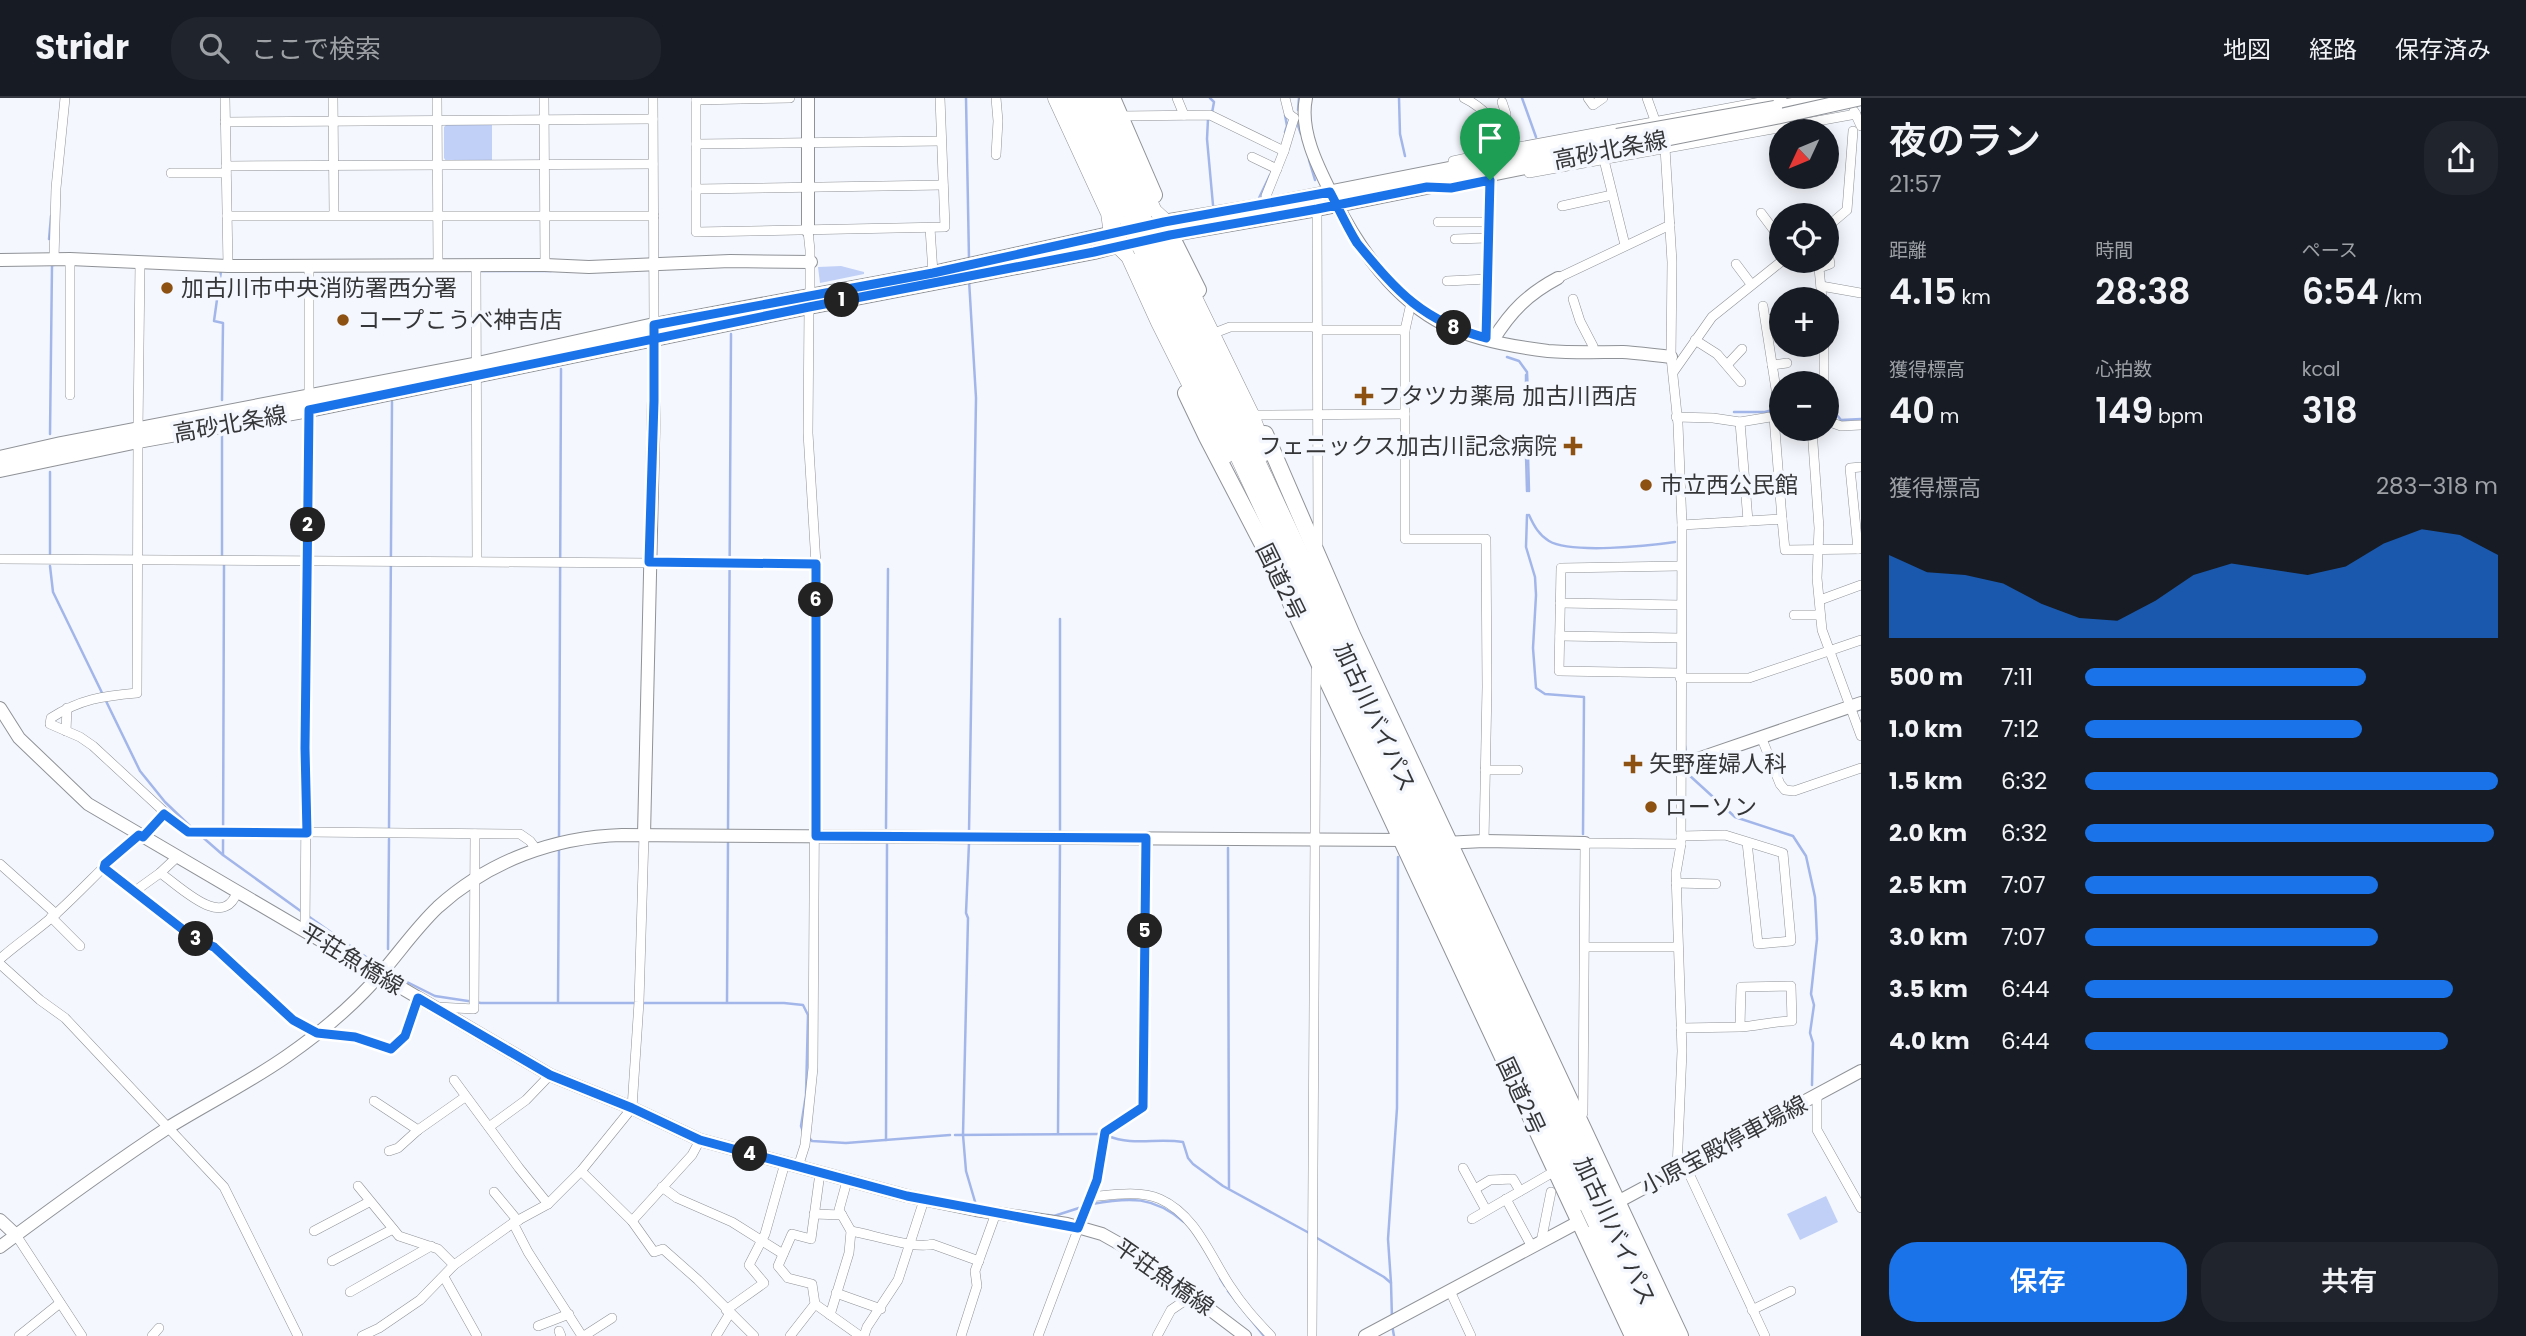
<!DOCTYPE html>
<html lang="ja">
<meta charset="utf-8">
<style>
body{margin:0;font-family:Poppins,"Noto Sans JP",sans-serif;background:#20242c;color:#f1f3f6;height:100vh;display:flex;flex-direction:column;font-size:26px;white-space:nowrap}
*{box-sizing:border-box;margin:0}
p{font-size:23px;color:#9ea1a6}
.icon{flex:none;width:38px;height:38px;fill:none;stroke:currentColor;stroke-width:2;stroke-linecap:round;stroke-linejoin:round}
.map{position:relative;flex:1;overflow:hidden}
.drawer{display:flex;flex-direction:column;background:#171b24;width:665px}
.drawer>*{flex:none}
.needle{width:46px;rotate:226deg}
.controls{position:absolute;left:1769px;top:21px;display:grid;gap:14px}
.controls a{display:grid;place-items:center;width:70px;height:70px;border-radius:50%;background:#171b24;box-shadow:0 4px 18px #0003;font-size:35px}
.pin{position:absolute;display:grid;place-items:center;width:60px;height:60px;color:#fff;margin:-72px -30px;border-radius:50% 50% 50% 0;rotate:-45deg;box-shadow:0 0 7px #0007}
.pin .icon{rotate:45deg}
.km{position:absolute;width:35px;height:35px;margin:-18px;border-radius:50%;background:#222;color:#fff;font-size:19px;line-height:35px;text-align:center}
.round{display:grid;place-items:center;flex:none;width:74px;height:74px;border-radius:28px;background:#20242c}
.summary{display:flex;align-items:center;justify-content:space-between;height:119px;padding:0 28px}
h1{font-size:38px;font-weight:600;line-height:52px}
.figures{display:grid;grid-template-columns:repeat(3,1fr);gap:10px;height:119px;padding:7px 28px}
.figures div{display:grid;align-content:center}
.figures b{font-size:35px;font-weight:600}
.figures small{font-size:19px;font-weight:400}
.figures p{font-size:19px}
.chart{height:196px;padding:14px 28px}
.chart p{display:flex;justify-content:space-between}
.chart svg{width:100%;height:126px;margin-top:7px;fill:#1a73e8;opacity:.7}
.action{display:flex;gap:14px;margin-top:auto;padding:14px 28px}
.action a{flex:1;height:80px;border-radius:28px;background:#1a73e8;color:#fff;font-size:28px;font-weight:600;line-height:80px;text-align:center}
.action a+a{background:#20242c;color:#f1f3f6}
ul{padding:0 28px;list-style:none;font-size:23px}
li{display:grid;grid-template-columns:112px 84px 1fr;align-items:center;height:52px}
li i{height:18px;border-radius:9px;background:#1a73e8}
header{display:flex;align-items:center;gap:42px;box-sizing:border-box;height:98px;padding:0 35px;background:#171b24;border-bottom:2px solid #363941}
header strong{font-size:33px}
nav{display:flex;gap:38px;margin-inline-start:auto;font-size:24px}
.search{width:490px;height:63px;background:#20242c;display:flex;align-items:center;gap:18px;box-sizing:border-box;padding:0 24px;border-radius:28px;color:#9ea1a6;font-size:26px}
main{display:flex;flex:1;min-height:0}
.map>svg:first-child{display:block}
</style>
<header>
<strong>Stridr</strong>
<div class="search"><svg class="icon" aria-label="search" viewBox="0 0 24 24"><circle cx="10" cy="10" r="6"/><path d="M15 15l6 6"/></svg>ここで検索</div>
<nav><a>地図</a><a>経路</a><a>保存済み</a></nav>
</header>
<main>
<div class="map">
<svg width="1861" height="1238" viewBox="0 0 1861 1238">
<rect width="100%" height="100%" fill="#f4f7fd"/>
<g fill="#c1d0f7">
<path d="M492 26V62L446 63 444 60V29L446 27Z"/>
<path d="M841 168 864 174V176L820 185 818 169Z"/>
<path d="M1826 1098 1838 1124 1800 1142 1787 1116Z"/>
</g>
<g fill="none" stroke-linecap="round" stroke-linejoin="round">
<g stroke="#a3b6ea" stroke-width="2.5">
<path d="M966 0 969 161"/>
<path d="M1210 0 1214 4 1212 15"/>
<path d="M1399 0 1400 36 1405 58"/>
<path d="M1522 0 1536 39"/>
<path d="M1298 12 1299 0"/>
<path d="M1285 17 1287 28 1285 34"/>
<path d="M1208 21 1207 41 1213 107"/>
<path d="M1297 25 1301 36"/>
<path d="M1309 62 1315 82"/>
<path d="M1259 100 1270 77"/>
<path d="M49 141 51 118"/>
<path d="M221 173 214 223 223 225 222 302"/>
<path d="M477 173H551"/>
<path d="M969 182 976 300 969 735"/>
<path d="M1507 259 1519 263 1527 274 1528 298"/>
<path d="M1526 298V277"/>
<path d="M1827 305 1841 322 1861 321"/>
<path d="M1734 314H1765L1776 311"/>
<path d="M50 336 52 167H54"/>
<path d="M222 337V460"/>
<path d="M1526 357 1527 393"/>
<path d="M1528 357 1529 393"/>
<path d="M50 374V456"/>
<path d="M1527 417 1526 449 1535 479 1536 497 1533 550 1536 590 1545 596 1584 599 1583 736"/>
<path d="M1529 417C1534 428 1539 437 1549 443 1571 456 1648 448 1675 444"/>
<path d="M50 468 53 494 140 673 165 704 191 729"/>
<path d="M1685 648 1686 657"/>
<path d="M1689 673V677L1735 719 1793 738 1806 758 1815 799 1816 817 1817 841 1811 896 1814 907 1810 935 1813 945 1812 987"/>
<path d="M886 730 888 471"/>
<path d="M389 731 392 304"/>
<path d="M728 733 731 236"/>
<path d="M1060 734V521"/>
<path d="M199 736 223 757 302 814"/>
<path d="M559 740 561 271"/>
<path d="M969 745 966 815 968 820 963 1037 966 1073 976 1107"/>
<path d="M1228 750 1229 1090"/>
<path d="M223 757 224 466"/>
<path d="M308 818 366 859"/>
<path d="M388 851 389 741"/>
<path d="M407 884 435 898 481 905H784L803 907 808 917 806 997 801 1028 804 1036"/>
<path d="M558 904 559 750"/>
<path d="M727 904 728 743"/>
<path d="M1058 1035 1060 745"/>
<path d="M955 1037 1102 1036"/>
<path d="M1108 1038C1132 1048 1157 1040 1183 1044L1188 1060 1193 1066 1223 1088 1311 1136"/>
<path d="M809 1040 812 1043 846 1045 950 1037"/>
<path d="M886 1042 887 746"/>
<path d="M1092 1106C1130 1099 1153 1098 1184 1124"/>
<path d="M1048 1117 1054 1118 1082 1109"/>
<path d="M1317 1140 1384 1179 1391 1185 1392 1221"/>
<path d="M1220 1180 1225 1188"/>
<path d="M1391 1185 1388 1141 1397 1010 1398 759"/>
<path d="M1228 1193 1264 1238"/>
<path d="M1392 1227 1394 1238"/>
</g>
<defs>
<g id="minor">
<path d="M225 0 228 168"/>
<path d="M333 0 334 117"/>
<path d="M437 0 438 168"/>
<path d="M544 0 545 167"/>
<path d="M653 0 654 227"/>
<path d="M696 0V134L945 129 940 0"/>
<path d="M996 0 998 23 996 57"/>
<path d="M1177 0 1184 17"/>
<path d="M1285 0 1289 16 1294 20"/>
<path d="M1464 0C1483 9 1503 31 1513 50"/>
<path d="M1588 0 1593 7 1603 0"/>
<path d="M1647 0 1665 50 1672 164 1671 259 1678 326 1682 427 1681 746 1676 775 1682 953 1677 1071"/>
<path d="M696 2 790 0"/>
<path d="M1854 13 1861 28"/>
<path d="M1120 18 1210 17 1284 53"/>
<path d="M1491 22 1506 16 1502 4"/>
<path d="M225 24 653 21"/>
<path d="M696 46 941 43"/>
<path d="M1252 59 1277 71"/>
<path d="M1604 62 1625 147"/>
<path d="M1453 63 1513 50 1782 0"/>
<path d="M226 68 653 66"/>
<path d="M171 75H226"/>
<path d="M1529 75 1856 16"/>
<path d="M696 91 943 87"/>
<path d="M1267 107 1266 98 1284 53 1294 20"/>
<path d="M1562 108 1612 97"/>
<path d="M1761 115 1782 143"/>
<path d="M227 118H654"/>
<path d="M1438 124H1488"/>
<path d="M1827 129 1847 112 1853 33"/>
<path d="M930 130 933 175"/>
<path d="M808 133 810 152V198"/>
<path d="M1455 141 1487 140"/>
<path d="M54 161 56 90 65 0"/>
<path d="M1736 166 1751 186"/>
<path d="M309 167V297"/>
<path d="M476 168 477 463"/>
<path d="M1558 180 1670 127"/>
<path d="M1447 183 1488 181"/>
<path d="M1821 188 1861 195"/>
<path d="M1573 201 1580 223 1593 248V255"/>
<path d="M1822 201 1819 170 1830 166 1827 149"/>
<path d="M1411 205 1405 232V441H1486L1487 589 1484 743"/>
<path d="M1763 208 1780 317"/>
<path d="M1766 222 1782 220"/>
<path d="M1317 232H1405"/>
<path d="M1217 234 1230 229H1317"/>
<path d="M1486 240 1490 82"/>
<path d="M1695 242 1717 256 1741 284"/>
<path d="M1727 267 1742 251"/>
<path d="M1772 267 1787 265"/>
<path d="M1674 273 1712 219 1782 163"/>
<path d="M1824 285V247"/>
<path d="M70 297V161"/>
<path d="M1257 317 1405 316"/>
<path d="M1676 319 1713 320 1740 324 1782 317"/>
<path d="M1774 319 1782 421"/>
<path d="M1827 323 1841 328 1861 327"/>
<path d="M1740 324 1748 423"/>
<path d="M1812 331 1819 430 1817 480 1822 532 1861 638"/>
<path d="M138 332 140 165"/>
<path d="M138 343 137 595C103 598 80 601 51 620L50 626 80 639 93 648 185 733 520 736 530 743 536 751"/>
<path d="M1682 427 1782 421 1785 452 1861 451"/>
<path d="M1315 450 1318 446 1317 111"/>
<path d="M1858 451 1850 370 1861 369"/>
<path d="M0 461 816 466"/>
<path d="M1820 502 1861 487"/>
<path d="M1560 505 1681 507"/>
<path d="M1794 517H1820"/>
<path d="M1560 538 1681 540"/>
<path d="M1680 575 1559 573 1561 470 1680 468"/>
<path d="M1680 580H1749L1861 542"/>
<path d="M66 633 67 610"/>
<path d="M1762 641 1780 686 1785 692 1794 693 1861 670"/>
<path d="M1485 672H1518"/>
<path d="M1681 738 1725 737 1783 755 1791 843 1758 846 1747 744"/>
<path d="M143 739 164 716"/>
<path d="M0 766 56 816"/>
<path d="M104 770 195 841 214 849 293 922 317 935 355 939 391 951 405 938 418 900"/>
<path d="M160 775C178 786 223 834 237 794"/>
<path d="M1676 785 1716 786"/>
<path d="M135 793 160 775 177 759"/>
<path d="M51 819 80 848"/>
<path d="M305 833 309 312"/>
<path d="M1588 849H1678"/>
<path d="M0 861C19 844 41 830 60 812 87 787 111 760 139 737"/>
<path d="M0 866 40 902 65 920 224 1089 298 1238"/>
<path d="M437 909 474 911 475 736"/>
<path d="M1681 930 1740 929C1758 928 1774 923 1792 923L1791 888 1741 889 1740 929"/>
<path d="M454 982 519 1070 548 1106"/>
<path d="M1817 997V1032L1861 1110"/>
<path d="M374 1003 418 1032"/>
<path d="M1580 1022 1583 1015 1585 745 1681 746"/>
<path d="M489 1029 526 1002 550 977"/>
<path d="M389 1053 398 1050 418 1032 465 999"/>
<path d="M1685 1067 1765 1238"/>
<path d="M798 1069 805 1047 813 970 816 466 808 335 809 209"/>
<path d="M1463 1070 1486 1112"/>
<path d="M581 1073 632 1123 654 1154 663 1151 698 1182 754 1238"/>
<path d="M358 1088 399 1138 438 1151 454 1167"/>
<path d="M662 1089 677 1100 732 1124 783 1156"/>
<path d="M1475 1091 1490 1082 1513 1081 1520 1093"/>
<path d="M494 1094 518 1123"/>
<path d="M1090 1099C1111 1097 1140 1092 1160 1101 1196 1117 1210 1158 1230 1188 1242 1207 1256 1222 1271 1238"/>
<path d="M1506 1101 1532 1149"/>
<path d="M814 1116 842 1117"/>
<path d="M1472 1121 1555 1073"/>
<path d="M632 1123 692 1057 700 1042"/>
<path d="M513 1125 528 1154 582 1238"/>
<path d="M314 1133 369 1104"/>
<path d="M851 1133C870 1136 918 1152 932 1146L979 1163"/>
<path d="M16 1137 82 1238"/>
<path d="M1541 1144 1551 1094"/>
<path d="M332 1163 393 1131"/>
<path d="M444 1179 477 1238"/>
<path d="M1450 1193 1471 1238"/>
<path d="M350 1194 431 1148"/>
<path d="M836 1195 881 1211"/>
<path d="M815 1206 860 1238"/>
<path d="M726 1212 764 1185 749 1167 765 1136 785 1065"/>
<path d="M1752 1212 1791 1193"/>
<path d="M830 1217 849 1155 851 1133 839 1112 847 1083"/>
<path d="M538 1228 569 1216"/>
<path d="M559 1233 561 1238"/>
<path d="M19 1238 60 1205"/>
<path d="M152 1238 159 1230"/>
<path d="M362 1238 379 1230 420 1202 454 1167 513 1125 548 1106 581 1073 632 1010 639 904 644 737"/>
<path d="M584 1238 612 1220"/>
<path d="M716 1238 730 1215"/>
<path d="M790 1238 815 1206 812 1186 788 1180 778 1168 792 1136 811 1141 820 1075"/>
<path d="M864 1238 867 1229 898 1182 924 1102"/>
<path d="M961 1238 977 1188 975 1173 996 1115"/>
<path d="M1038 1238 1097 1081 1105 1034 1143 1009 1146 740"/>
<path d="M1157 1238 1171 1212 1193 1197"/>
<path d="M1312 1238 1316 572 1319 566"/>
</g>
<g id="tertiary">
<path d="M1306 0C1299 34 1319 71 1334 101 1358 150 1395 202 1445 227 1475 242 1515 249 1548 253 1573 255 1598 254 1623 254 1639 255 1655 257 1671 259"/>
<path d="M808 133V0"/>
<path d="M0 162 70 161 228 168 545 167 589 169 730 163 811 164"/>
<path d="M1493 242C1511 213 1528 196 1558 180"/>
<path d="M1680 667 1861 605"/>
<path d="M644 737 654 303V234"/>
<path d="M1444 745 1484 743 1585 745"/>
<path d="M0 1122 16 1137"/>
<path d="M0 1149C55 1108 111 1067 169 1029 208 1005 250 984 287 958 320 935 357 904 383 873 401 852 417 829 438 809 489 763 554 739 622 737L1407 742"/>
</g>
<g id="secondary">
<path d="M0 610 19 640 88 706 550 977 632 1010 700 1042 907 1098 976 1112 1067 1126 1102 1136 1134 1154 1245 1238"/>
<path d="M1612 1107 1861 973"/>
<path d="M1365 1238 1586 1120"/>
</g>
<g id="primary">
<path d="M1775 10 1833 0"/>
<path d="M1161 138 1317 111 1620 50"/>
<path d="M0 360 61 346 478 266 654 227 933 175 1164 124 1267 107 1617 38"/>
<path d="M0 372 138 343 309 312 809 209 1094 154 1128 145"/>
</g>
<g id="trunk">
<path d="M1112 0 1154 97"/>
<path d="M1172 140 1198 192"/>
<path d="M1186 295 1207 339 1271 462 1633 1238"/>
<path d="M1265 336 1352 537 1680 1238"/>
</g>
<g id="motorway">
<path d="M1057 0 1110 115 1113 136"/>
<path d="M1072 0 1130 125"/>
<path d="M1086 0 1143 122"/>
<path d="M1101 0 1153 114 1164 124"/>
<path d="M1170 137 1175 163 1250 317 1264 354"/>
<path d="M1119 147 1130 158 1160 224 1226 356"/>
<path d="M1156 149 1601 1103"/>
<path d="M1143 152 1589 1108"/>
<path d="M1609 1119 1664 1238"/>
<path d="M1597 1125 1650 1238"/>
</g>
</defs>
<use href="#minor" stroke="#8f9297" stroke-width="10"/>
<use href="#tertiary" stroke="#8f9297" stroke-width="14"/>
<use href="#secondary" stroke="#8f9297" stroke-width="14"/>
<use href="#primary" stroke="#8f9297" stroke-width="16"/>
<use href="#trunk" stroke="#8f9297" stroke-width="18"/>
<use href="#motorway" stroke="#8f9297" stroke-width="19"/>
<use href="#minor" stroke="#fff" stroke-width="9"/>
<use href="#tertiary" stroke="#fff" stroke-width="12"/>
<use href="#secondary" stroke="#fff" stroke-width="12"/>
<use href="#primary" stroke="#fff" stroke-width="14"/>
<use href="#trunk" stroke="#fff" stroke-width="16"/>
<use href="#motorway" stroke="#fff" stroke-width="18"/>
<defs>
<g id="primary-bridge">
<path d="M1617 38 1775 10"/>
<path d="M1620 50 1776 19 1861 0"/>
</g>
<g id="motorway-bridge">
<path d="M1143 122 1156 149"/>
<path d="M1130 125 1143 152"/>
<path d="M1601 1103 1609 1119"/>
<path d="M1589 1108 1597 1125"/>
</g>
</defs>
<use href="#primary-bridge" stroke="#8f9297" stroke-width="16" stroke-linecap="butt"/>
<use href="#motorway-bridge" stroke="#8f9297" stroke-width="19" stroke-linecap="butt"/>
<use href="#primary-bridge" stroke="#fff" stroke-width="14"/>
<use href="#motorway-bridge" stroke="#fff" stroke-width="18"/>
</g>
<g fill="none" stroke-linecap="round" stroke-linejoin="round">
<defs>
<path id="route" d="M1490 82 1451 90 1427 89 1317 111 1170 137 1094 154 809 209 309 312 305 650 307 735 188 734 164 716 143 739 139 737 105 766 104 770 195 841 214 849 293 922 317 935 355 939 391 951 405 938 418 900 550 977 632 1010 700 1042 907 1098 1078 1130 1097 1082 1105 1034 1143 1009 1146 740 816 738V466L649 464 654 303V227L933 175 1164 124 1330 94C1339 111 1347 129 1357 145 1398 195 1423 223 1486 240L1490 82"/>
</defs>
<use href="#route" stroke="#fff" stroke-width="14"/>
<use href="#route" stroke="#1a73e8" stroke-width="9"/>
</g>
<g fill="#8d5112" stroke="#f4f7fd" stroke-width="2.5">
<circle cx="167" cy="190" r="7"/>
<circle cx="343" cy="222" r="7"/>
<path d="M1360.5 287.5h7v7h7v7h-7v7h-7v-7h-7v-7h7z"/>
<path d="M1569.5 337.5h7v7h7v7h-7v7h-7v-7h-7v-7h7z"/>
<circle cx="1646" cy="387" r="7"/>
<path d="M1629.5 655.5h7v7h7v7h-7v7h-7v-7h-7v-7h7z"/>
<circle cx="1651" cy="709" r="7"/>
</g>
<g text-anchor="middle" dominant-baseline="central" stroke-width="7" stroke-linejoin="round" paint-order="stroke">
<g font-size="23" fill="#353638" stroke="#f4f7fd">
<text transform="translate(1610 52) rotate(-11)">高砂北条線</text>
<text transform="translate(230 326) rotate(-10)">高砂北条線</text>
<text transform="translate(1281 484) rotate(64)">国道2号</text>
<text transform="translate(1375 619) rotate(65)">加古川バイパス</text>
<text transform="translate(352 861) rotate(31)">平荘魚橋線</text>
<text transform="translate(1521 998) rotate(65)">国道2号</text>
<text transform="translate(1724 1047) rotate(-28)">小原宝殿停車場線</text>
<text transform="translate(1615 1133) rotate(65)">加古川バイパス</text>
<text transform="translate(1164 1179) rotate(35)">平荘魚橋線</text>
</g>
<g font-size="23" fill="#353638" stroke="#f4f7fd" text-anchor="start">
<text x="181" y="190">加古川市中央消防署西分署</text>
<text x="357" y="222">コープこうべ神吉店</text>
<text x="1378" y="298">フタツカ薬局 加古川西店</text>
<text x="1557" y="348" text-anchor="end">フェニックス加古川記念病院</text>
<text x="1660" y="387">市立西公民館</text>
<text x="1649" y="666">矢野産婦人科</text>
<text x="1665" y="709">ローソン</text>
</g>
</g>
</svg>
<div class="controls">
<a><svg class="needle" viewBox="-14 -14 28 28"><path d="M0-13l5 13h-10z" fill="#e53935"/><path d="M0 13l5-13h-10z" fill="#9ea1a6"/></svg></a>
<a><svg class="icon" aria-label="locate" viewBox="0 0 24 24"><circle cx="12" cy="12" r="6"/><path d="M12 2v4M12 18v4M2 12h4M18 12h4"/></svg></a>
<a>+</a>
<a>−</a>
</div>
<div class="pin" style="left:1490px;top:82px;background:#1e9e55"><svg class="icon" aria-label="arrive" viewBox="0 0 24 24"><path d="M6 21V4h12l-3 4 3 4H6"/></svg></div>
<b class="km" style="left:842px;top:202px">1</b>
<b class="km" style="left:308px;top:427px">2</b>
<b class="km" style="left:196px;top:841px">3</b>
<b class="km" style="left:750px;top:1056px">4</b>
<b class="km" style="left:1145px;top:833px">5</b>
<b class="km" style="left:816px;top:502px">6</b>
<b class="km" style="left:1454px;top:230px">8</b>
</div>
<section class="drawer">
<div class="summary"><div><h1>夜のラン</h1><p>21:57</p></div><a class="round"><svg class="icon" aria-label="share" viewBox="0 0 24 24"><path d="M12 15V3M7 8l5-5 5 5M5 13v7h14v-7"/></svg></a></div>
<div class="figures">
<div><p>距離</p><b>4.15<small> km</small></b></div>
<div><p>時間</p><b>28:38</b></div>
<div><p>ペース</p><b>6:54<small> /km</small></b></div>
</div>
<div class="figures">
<div><p>獲得標高</p><b>40<small> m</small></b></div>
<div><p>心拍数</p><b>149<small> bpm</small></b></div>
<div><p>kcal</p><b>318</b></div>
</div>
<div class="chart"><p><span>獲得標高</span>283–318 m</p>
<svg viewBox="0 0 160 44" preserveAspectRatio="none"><path d="M0 44V15L10 21L20 22L30 25L40 32L50 37L60 38L70 31L80 22L90 18L100 20L110 22L120 19L130 11L140 6L150 8L160 15V44z"/></svg>
</div>
<ul>
<li><b>500 m</b>7:11<i style="width:68%"></i></li>
<li><b>1.0 km</b>7:12<i style="width:67%"></i></li>
<li><b>1.5 km</b>6:32<i style="width:100%"></i></li>
<li><b>2.0 km</b>6:32<i style="width:99%"></i></li>
<li><b>2.5 km</b>7:07<i style="width:71%"></i></li>
<li><b>3.0 km</b>7:07<i style="width:71%"></i></li>
<li><b>3.5 km</b>6:44<i style="width:89%"></i></li>
<li><b>4.0 km</b>6:44<i style="width:88%"></i></li>
</ul>
<div class="action"><a>保存</a><a>共有</a></div>
</section>
</main>
